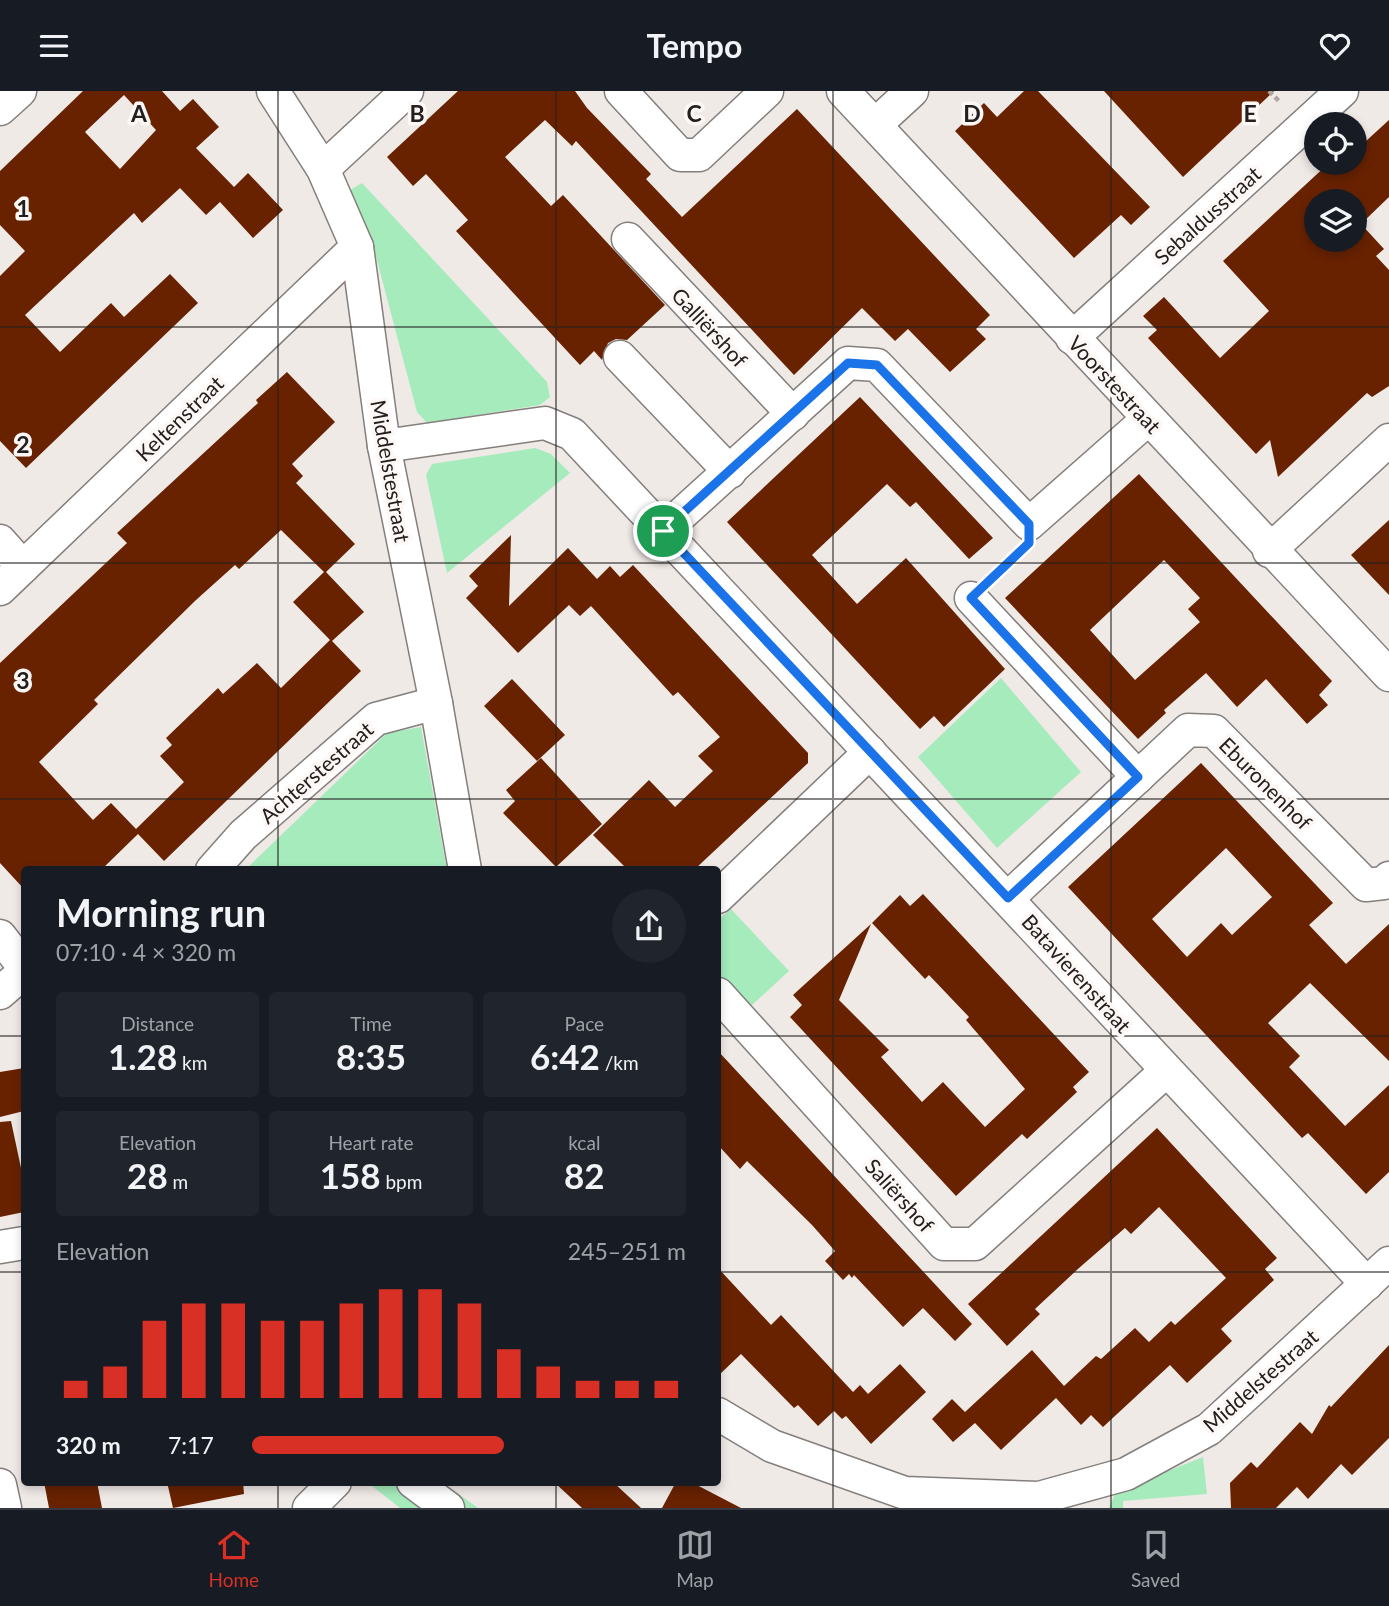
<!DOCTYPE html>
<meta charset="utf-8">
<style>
body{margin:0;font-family:Lato,sans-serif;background:#20242c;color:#f1f3f6;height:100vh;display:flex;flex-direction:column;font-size:26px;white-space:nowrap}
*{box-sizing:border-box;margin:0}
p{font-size:23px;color:#9ea1a6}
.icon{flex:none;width:38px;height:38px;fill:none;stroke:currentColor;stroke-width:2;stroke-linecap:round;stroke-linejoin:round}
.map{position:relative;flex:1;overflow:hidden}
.drawer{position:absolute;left:21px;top:775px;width:700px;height:620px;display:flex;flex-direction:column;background:#171b24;border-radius:7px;box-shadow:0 4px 10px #0003}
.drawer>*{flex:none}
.fabs{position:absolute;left:1304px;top:21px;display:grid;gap:14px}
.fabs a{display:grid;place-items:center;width:63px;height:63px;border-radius:50%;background:#171b24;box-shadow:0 4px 10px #0003;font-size:35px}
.pin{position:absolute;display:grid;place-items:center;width:60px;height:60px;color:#fff;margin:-30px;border:4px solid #fff;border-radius:50%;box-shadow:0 2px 7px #0007}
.round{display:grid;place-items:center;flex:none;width:74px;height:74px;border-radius:37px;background:#20242c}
.summary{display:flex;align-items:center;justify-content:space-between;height:119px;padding:0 35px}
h1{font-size:38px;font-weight:700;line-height:52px}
.figures{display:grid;grid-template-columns:repeat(3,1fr);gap:10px;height:119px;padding:7px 35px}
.figures div{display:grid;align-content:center;border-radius:7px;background:#20242c;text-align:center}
.figures b{font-size:35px;font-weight:700}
.figures small{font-size:19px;font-weight:400}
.figures p{font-size:19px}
.chart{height:196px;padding:14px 35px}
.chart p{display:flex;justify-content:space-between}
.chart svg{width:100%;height:126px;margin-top:7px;stroke:#d93025;stroke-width:6}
ul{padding:0 35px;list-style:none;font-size:23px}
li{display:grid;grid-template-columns:112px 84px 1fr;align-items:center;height:52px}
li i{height:18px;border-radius:9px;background:#d93025}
header{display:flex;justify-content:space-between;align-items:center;height:91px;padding:0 35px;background:#171b24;font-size:32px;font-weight:700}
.dock{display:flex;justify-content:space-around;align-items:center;height:98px;border-top:2px solid #363941;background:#171b24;font-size:19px;color:#9ea1a6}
.dock a{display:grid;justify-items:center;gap:4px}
.dock .active{color:#d93025}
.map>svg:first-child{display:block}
</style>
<header><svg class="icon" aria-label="menu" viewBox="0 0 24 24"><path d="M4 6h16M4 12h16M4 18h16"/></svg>Tempo<svg class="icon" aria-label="heart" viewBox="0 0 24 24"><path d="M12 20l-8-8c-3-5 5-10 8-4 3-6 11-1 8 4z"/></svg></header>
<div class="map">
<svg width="1389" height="1417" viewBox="0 0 1389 1417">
<rect width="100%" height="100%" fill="#f0eae7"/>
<g fill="#a6ebbc">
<path d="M362 92 547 291 550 306 540 314 427 332 417 321 374 158 350 99Z"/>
<path d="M535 357 551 363 570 382 447 482 426 384 432 373Z"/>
<path d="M1001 587 1081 681 997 757 918 666Z"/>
<path d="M421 636 447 779H245L387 642Z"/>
<path d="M731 818 789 880 750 916 718 882V829Z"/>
<path d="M1203 1366 1207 1403 1123 1410V1417H1109L1116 1401Z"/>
<path d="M367 1391H442L478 1417H400Z"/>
</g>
<g fill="#682200" fill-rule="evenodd">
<path d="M83 0H162L180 20 193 8 219 36 196 57 234 96 248 82 283 119 253 147 220 111 206 124 180 97 142 132 134 122 25 224 60 261 111 212 124 226 170 183 198 212 26 377 0 350V185L25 160 0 134V80ZM124 4 156 39 120 78 85 41Z"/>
<path d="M458 0H575L587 17 651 83 646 88 682 126 797 18 990 224 976 238 986 248 950 281 908 238 895 250 862 217 794 284 576 50 572 55 545 29 505 66 551 115 563 104 665 214 627 249 616 248 608 252 602 269 594 260 580 274 456 140 468 129 426 83 413 95 387 66Z"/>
<path d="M1024 0H1038L1150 116 1131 134 1121 124 1074 167 955 40 984 12 997 26Z"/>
<path d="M1104 0H1274L1183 86Z"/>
<path d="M1389 29V106L1361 133 1384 158 1376 165 1389 179V295L1372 306 1367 302 1278 386 1270 349 1256 363 1148 247 1157 239 1143 225 1164 206 1220 267 1269 220 1223 170 1329 72H1354V61ZM1316 110H1354V149H1316Z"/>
<path d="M287 281 335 331 292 373 303 385 296 392 355 453 326 481 364 521 332 550 361 580 164 770 138 743 101 779H24V798L0 772V572L127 452 117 442 258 312 256 309ZM281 439 324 481 293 511 330 549 281 597 257 572 223 603 218 597 166 647 172 654 160 665 184 691 136 738 111 712 93 729 39 671 98 613 94 609 196 509 235 474 239 478Z"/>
<path d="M860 306 993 447 969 468 916 411 910 416 887 393 812 464 857 513 906 467 1005 578 944 636 934 625 920 638 727 431Z"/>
<path d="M1139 383 1332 590 1319 604 1328 614 1307 633 1266 588 1237 616 1206 582 1164 619 1166 622 1138 648 1005 507ZM1164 469 1200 507 1188 518 1200 531 1135 589 1090 539Z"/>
<path d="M1389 429V504L1351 464Z"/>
<path d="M511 444 509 515 568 457 597 488 610 475 620 486 633 474 808 662V672L694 779H628L593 744 649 689 675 716 713 680 698 665 720 646 678 601 673 605 591 515 580 525 569 514 518 562 466 507 478 495 469 485Z"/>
<path d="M512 588 565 644 537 670 484 615Z"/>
<path d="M541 667 602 733 556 776 503 722 515 710 506 699Z"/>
<path d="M1201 672 1333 812 1309 834 1346 873 1389 833V970L1310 892 1268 932 1300 965 1289 976 1345 1035 1389 994V1081L1366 1103 1308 1042 1302 1047 1068 796ZM1226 757 1272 806 1232 844 1221 832 1187 866 1152 828Z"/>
<path d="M923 803 1089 981 1073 996 1077 1001 1027 1048 1022 1043 956 1105 790 926 802 914 793 904 871 833 839 909 889 959 881 966 922 1011 943 991 985 1036 1025 998 966 929 969 926 929 884 925 888 872 832 900 804 910 815Z"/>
<path d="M718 960 972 1233 955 1250 923 1217 903 1236 854 1184 852 1187 849 1183 843 1189 825 1170 835 1160 812 1134 747 1070 740 1078 718 1054Z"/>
<path d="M24 977V1020L0 1026V981Z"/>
<path d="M11 1030 24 1091V1121L0 1126V1031Z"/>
<path d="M1157 1037 1277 1167 1265 1178 1274 1189 1221 1238 1232 1250 1187 1292 1170 1274 1103 1336 1091 1324 1081 1334 1056 1307 1001 1359 975 1332 953 1351 932 1328 952 1308 965 1321 1032 1259 1064 1295 1096 1265 1101 1268 1135 1237 1149 1251 1171 1230 1175 1234 1226 1187 1159 1116 1131 1143 1125 1137 1079 1177 1035 1218 1040 1223 1007 1255 968 1213Z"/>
<path d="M718 1177 771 1234 781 1224 853 1301 860 1294 868 1303 900 1273 926 1301 871 1353 846 1325 842 1328 834 1320 818 1335 798 1314 794 1317 741 1263 718 1285Z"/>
<path d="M1389 1254V1347L1352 1384 1341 1373 1308 1408 1297 1396 1276 1417H1231L1230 1392 1251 1371 1257 1377 1300 1331 1312 1343 1329 1314 1331 1316Z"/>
<path d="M44 1391H97L102 1417H49Z"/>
<path d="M167 1391H243L244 1403 173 1417Z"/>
<path d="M554 1391H613L641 1417H582Z"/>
<path d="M676 1391H691L741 1417H662Z"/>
</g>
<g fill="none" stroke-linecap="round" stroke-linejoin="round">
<defs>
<g id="street">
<path d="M273 0 323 78 357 156 384 355 436 612 465 779"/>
<path d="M621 0 680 64H699L767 0"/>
<path d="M843 0 1389 584"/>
<path d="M0 18 20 0"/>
<path d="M875 34 912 0"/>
<path d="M323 78 407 0"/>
<path d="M628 148 793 323"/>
<path d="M1072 247 1342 0"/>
<path d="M620 266 730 381"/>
<path d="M384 355 545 332 572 343 1367 1193"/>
<path d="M663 440 848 272 877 274 1029 433 1148 328"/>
<path d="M0 450 23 476"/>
<path d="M1269 460 1389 349"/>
<path d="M0 498 357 156"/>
<path d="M971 507 1138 686"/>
<path d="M212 779 243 744 376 628 436 612"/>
<path d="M718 806 870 661"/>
<path d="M1008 807 1188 639 1214 640 1366 794 1384 792 1389 787"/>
<path d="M0 845 24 876"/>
<path d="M0 902 24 881"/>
<path d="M718 903 944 1153H975L1166 980"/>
<path d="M0 1156 24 1152"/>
<path d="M718 1323 772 1355 905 1402 1039 1407 1126 1383 1209 1338 1389 1172"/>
<path d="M413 1391 448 1417"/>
<path d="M0 1394 5 1417"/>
<path d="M309 1417 335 1391"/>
</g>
</defs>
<use href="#street" stroke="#847e7c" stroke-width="35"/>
<g stroke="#aca7a5" stroke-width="4.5" stroke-dasharray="5 3.5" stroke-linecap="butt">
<path d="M1269 0 1281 12"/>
<path d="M993 486 1020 461"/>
</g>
<use href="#street" stroke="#fff" stroke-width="32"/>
</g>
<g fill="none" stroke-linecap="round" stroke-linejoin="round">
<defs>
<path id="route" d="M848 272 877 274 1029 433V452L971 507 1138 686 1008 807 663 440Z"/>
</defs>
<use href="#route" stroke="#fff" stroke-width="14"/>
<use href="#route" stroke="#1a73e8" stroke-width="9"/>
</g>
<path fill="none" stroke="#22201f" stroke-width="2" stroke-opacity="0.55" d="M278 0V779M556 0V779M833 0V1417M1111 0V1417M0 236H1389M0 472H1389M0 708H1389M0 945H24M718 945H1389M0 1181H24M718 1181H1389M278 1391V1417M556 1391V1417"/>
<g text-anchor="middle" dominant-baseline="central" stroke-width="7" stroke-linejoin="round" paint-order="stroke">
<g font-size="21" fill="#22201f" stroke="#fdf7f5">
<text transform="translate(1207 124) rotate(-42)">Sebaldusstraat</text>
<text transform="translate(710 236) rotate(47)">Galliërshof</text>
<text transform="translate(1115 293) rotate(47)">Voorstestraat</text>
<text transform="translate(179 327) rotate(-44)">Keltenstraat</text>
<text transform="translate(391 380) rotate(80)">Middelstestraat</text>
<text transform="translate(316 681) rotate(-41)">Achterstestraat</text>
<text transform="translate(1266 692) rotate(45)">Eburonenhof</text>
<text transform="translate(1077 882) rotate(48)">Batavierenstraat</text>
<text transform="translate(900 1104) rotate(48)">Saliërshof</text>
<text transform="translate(1260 1289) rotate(-41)">Middelstestraat</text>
</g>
</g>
<g font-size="23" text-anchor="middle" font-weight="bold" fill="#22201f" stroke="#fdf7f5" stroke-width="7" stroke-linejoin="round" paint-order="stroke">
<text x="139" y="31">A</text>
<text x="417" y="31">B</text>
<text x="694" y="31">C</text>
<text x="972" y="31">D</text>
<text x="1250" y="31">E</text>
<text x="23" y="126">1</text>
<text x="23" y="362">2</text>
<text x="23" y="598">3</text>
</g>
</svg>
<div class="fabs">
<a><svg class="icon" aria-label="locate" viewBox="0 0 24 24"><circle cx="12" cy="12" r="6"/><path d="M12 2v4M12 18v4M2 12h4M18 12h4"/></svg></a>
<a><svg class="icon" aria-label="layers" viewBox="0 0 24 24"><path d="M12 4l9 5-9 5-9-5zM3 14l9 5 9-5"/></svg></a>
</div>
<div class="pin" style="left:663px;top:440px;background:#1e9e55"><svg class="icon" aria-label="arrive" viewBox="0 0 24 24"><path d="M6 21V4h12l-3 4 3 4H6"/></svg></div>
<section class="drawer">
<div class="summary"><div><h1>Morning run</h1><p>07:10 · 4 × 320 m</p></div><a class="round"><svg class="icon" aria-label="share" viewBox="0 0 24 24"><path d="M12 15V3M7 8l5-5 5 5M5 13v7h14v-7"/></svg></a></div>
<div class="figures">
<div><p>Distance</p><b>1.28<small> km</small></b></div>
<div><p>Time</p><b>8:35</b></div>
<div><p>Pace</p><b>6:42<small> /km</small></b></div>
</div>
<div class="figures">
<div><p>Elevation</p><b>28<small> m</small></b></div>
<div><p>Heart rate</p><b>158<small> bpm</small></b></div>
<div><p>kcal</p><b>82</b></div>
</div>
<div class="chart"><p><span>Elevation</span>245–251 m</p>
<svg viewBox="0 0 160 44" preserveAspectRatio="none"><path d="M5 44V38M15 44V33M25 44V17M35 44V11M45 44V11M55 44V17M65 44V17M75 44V11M85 44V6M95 44V6M105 44V11M115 44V27M125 44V33M135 44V38M145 44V38M155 44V38"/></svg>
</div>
<ul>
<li><b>320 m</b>7:17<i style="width:58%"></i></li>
</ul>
</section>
</div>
<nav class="dock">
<a class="active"><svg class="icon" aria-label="home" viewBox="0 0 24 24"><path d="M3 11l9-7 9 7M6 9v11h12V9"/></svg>Home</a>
<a><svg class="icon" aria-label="map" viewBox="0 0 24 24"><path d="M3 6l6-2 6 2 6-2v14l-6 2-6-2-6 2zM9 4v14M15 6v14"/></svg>Map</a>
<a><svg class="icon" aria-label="saved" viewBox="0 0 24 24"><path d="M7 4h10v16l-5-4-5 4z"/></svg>Saved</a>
</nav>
